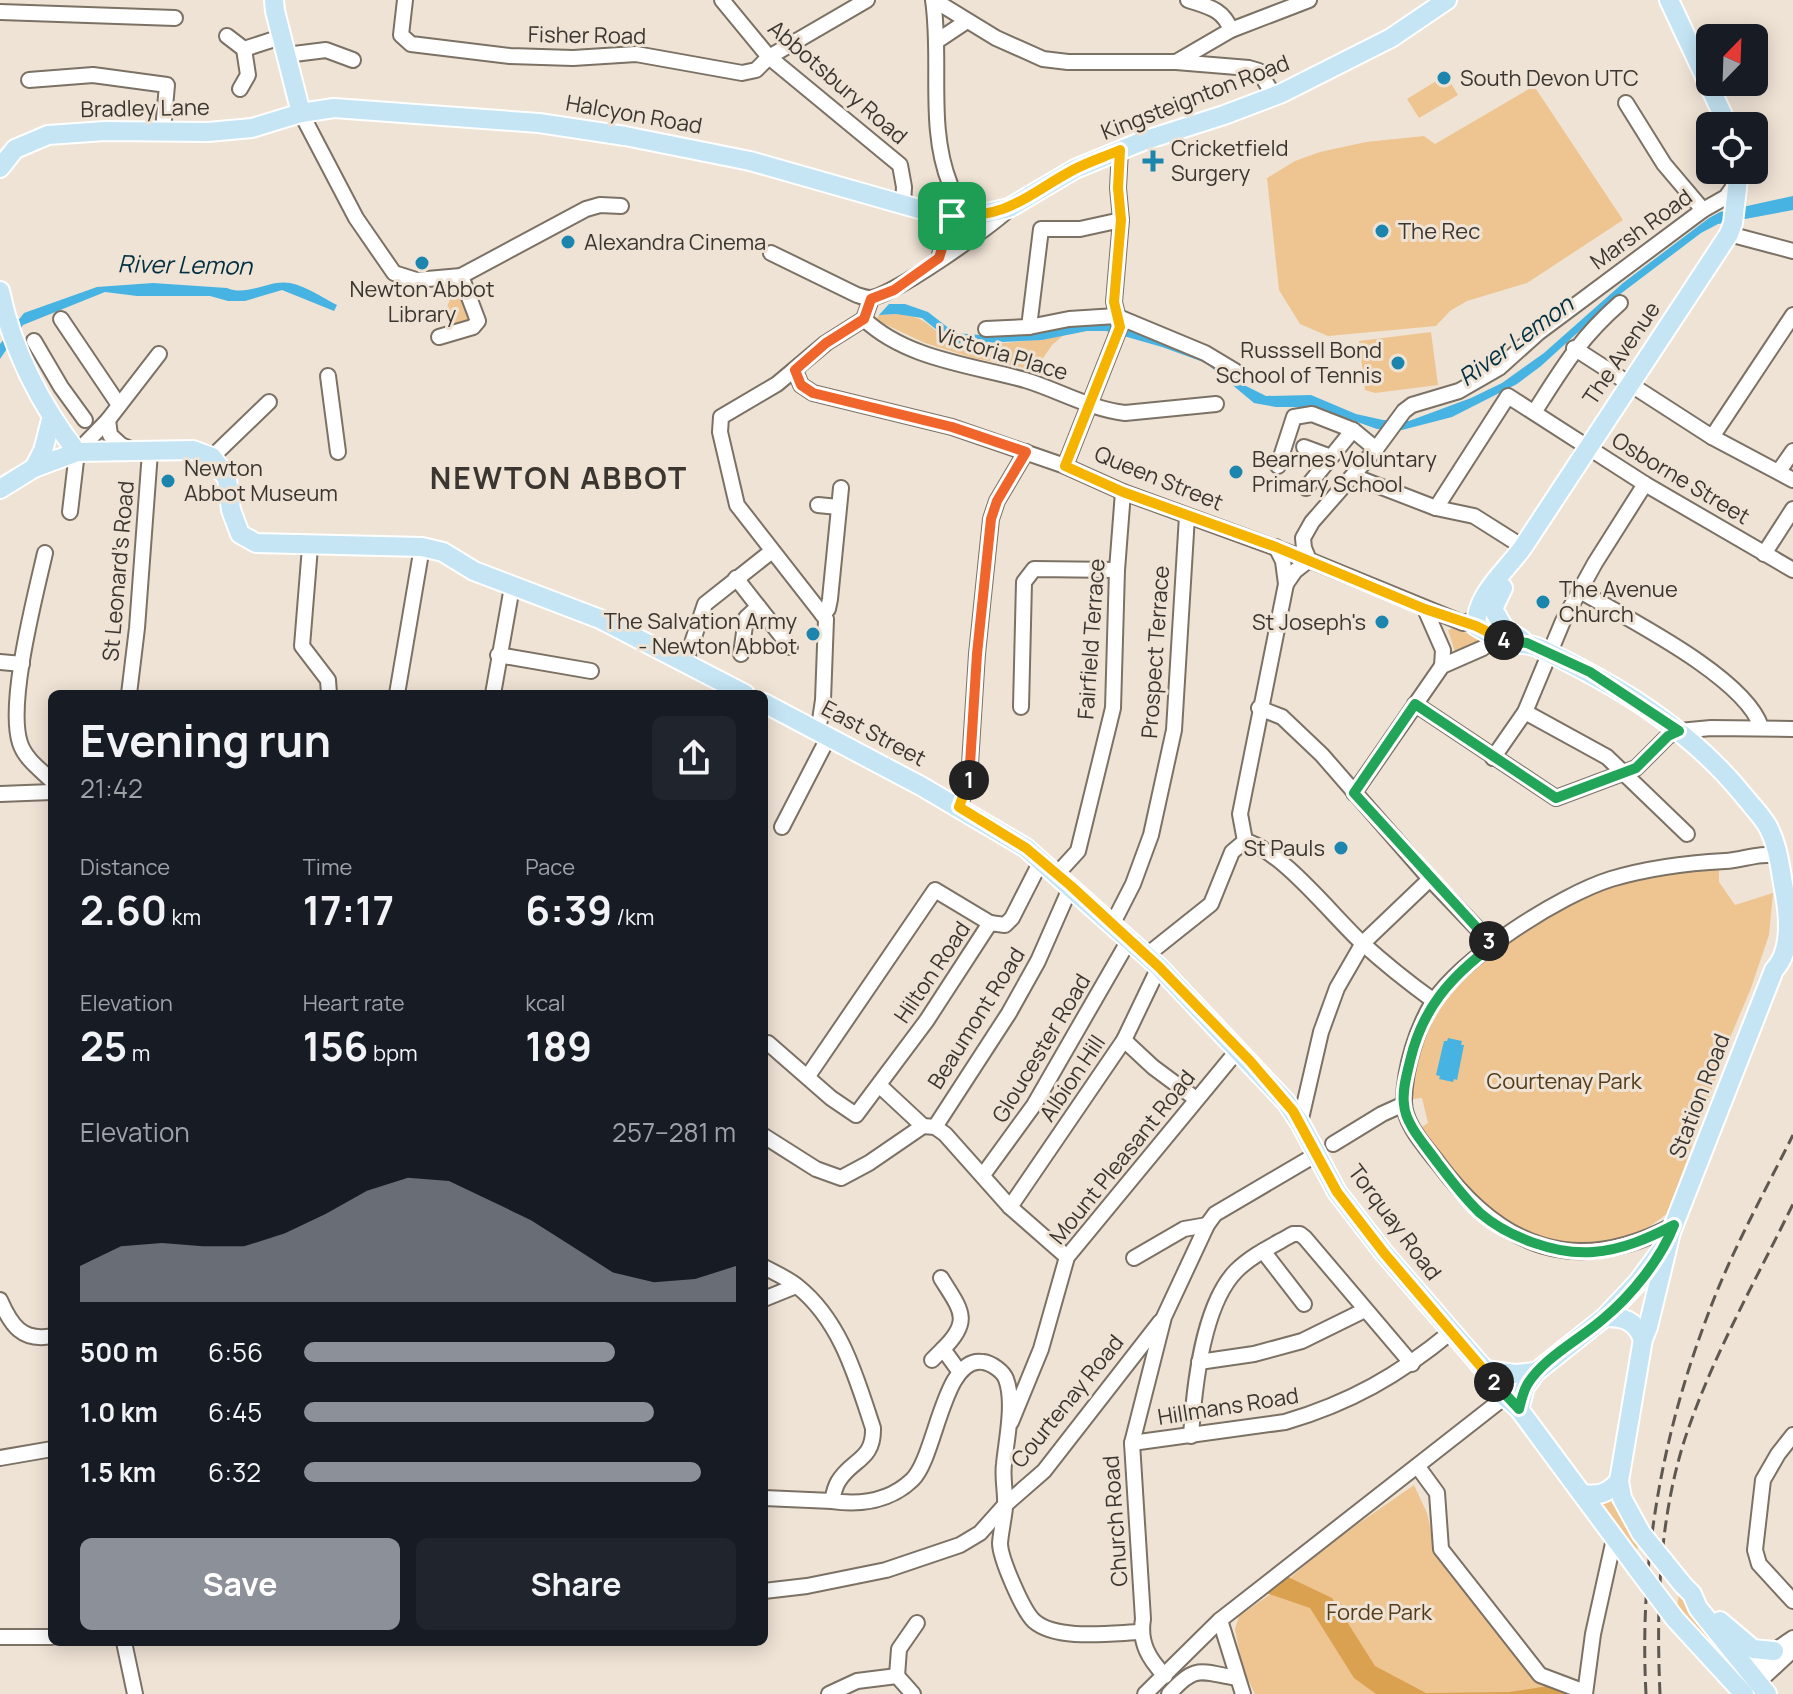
<!DOCTYPE html>
<meta charset="utf-8">
<style>
body{margin:0;font-family:Manrope,sans-serif;background:#20242c;color:#f1f3f6;height:100vh;display:flex;flex-direction:column;font-size:30px;white-space:nowrap}
*{box-sizing:border-box;margin:0}
p{font-size:26px;color:#9ea1a6}
.icon{flex:none;width:44px;height:44px;fill:none;stroke:currentColor;stroke-width:2;stroke-linecap:round;stroke-linejoin:round}
.map{position:relative;flex:1;overflow:hidden}
.details{position:absolute;left:48px;top:690px;width:720px;height:956px;display:flex;flex-direction:column;background:#171b24;border-radius:12px;box-shadow:0 4px 20px #0003}
.details>*{flex:none}
.needle{width:52px;rotate:23deg}
.fabs{position:absolute;left:1696px;top:24px;display:grid;gap:16px}
.fabs a{display:grid;place-items:center;width:72px;height:72px;border-radius:12px;background:#171b24;box-shadow:0 4px 20px #0003;font-size:40px}
.pin{position:absolute;display:grid;place-items:center;width:68px;height:68px;color:#fff;margin:-34px;border-radius:16px;box-shadow:0 4px 12px #0006}
.km{position:absolute;width:40px;height:40px;margin:-20px;border-radius:50%;background:#222;color:#fff;font-size:22px;line-height:40px;text-align:center}
.round{display:grid;place-items:center;flex:none;width:84px;height:84px;border-radius:12px;background:#20242c}
.head{display:flex;align-items:center;justify-content:space-between;height:136px;padding:0 32px}
h1{font-size:44px;font-weight:700;line-height:60px}
.metrics{display:grid;grid-template-columns:repeat(3,1fr);gap:12px;height:136px;padding:8px 32px}
.metrics div{display:grid;align-content:center}
.metrics b{font-size:40px;font-weight:700}
.metrics small{font-size:22px;font-weight:400}
.metrics p{font-size:22px}
.chart{height:224px;padding:16px 32px}
.chart p{display:flex;justify-content:space-between}
.chart svg{width:100%;height:144px;margin-top:8px;fill:#8c9099;opacity:.7}
.action{display:flex;gap:16px;margin-top:auto;padding:16px 32px}
.action a{flex:1;height:92px;border-radius:12px;background:#8c9099;color:#fff;font-size:32px;font-weight:700;line-height:92px;text-align:center}
.action a+a{background:#20242c;color:#f1f3f6}
ul{padding:0 32px;list-style:none;font-size:26px}
li{display:grid;grid-template-columns:128px 96px 1fr;align-items:center;height:60px}
li i{height:20px;border-radius:10px;background:#8c9099}
.map>svg:first-child{display:block}
</style>
<div class="map">
<svg width="1793" height="1694" viewBox="0 0 1793 1694">
<rect width="100%" height="100%" fill="#efe3d5"/>
<g fill="#eec591">
<path d="M1446 75 1458 95 1419 118 1407 99Z"/>
<path d="M1534 86 1623 220 1527 283 1467 301 1450 311 1436 326 1328 336 1300 324 1279 290 1267 178 1295 161 1320 152 1366 142 1424 136 1435 144Z"/>
<path d="M463 286 476 319 450 332C443 315 446 296 463 286Z"/>
<path d="M896 314C932 317 925 328 952 340 971 349 1043 340 1065 334L1052 345 1035 370 973 358 925 343 876 320 879 315Z"/>
<path d="M1431 332 1438 385 1375 393 1365 390 1359 341Z"/>
<path d="M1453 628 1478 637 1480 642 1458 653 1455 652 1448 630Z"/>
<path d="M1719 867V882L1735 905 1773 893 1769 935 1751 988 1716 1071 1717 1075 1668 1213 1642 1232 1614 1242 1573 1244 1537 1235 1510 1223 1494 1213 1465 1185 1420 1128 1428 1123 1422 1098 1412 1099C1413 1071 1418 1040 1433 1016 1472 957 1546 912 1610 888 1622 883 1633 877 1645 875 1669 870 1695 870 1719 867Z"/>
<path d="M1414 1485 1427 1513 1435 1549 1530 1669 1573 1694H1255L1242 1667 1235 1629 1239 1616 1275 1591 1329 1544Z"/>
<path d="M1613 1493 1619 1513 1638 1543 1636 1557 1592 1500Z"/>
<path d="M1679 1593 1734 1664 1732 1673 1677 1609Z"/>
</g>
<path fill="#daa150" d="M1288 1577 1332 1598 1375 1666 1426 1693 1509 1692 1555 1685 1569 1694H1376L1354 1678 1310 1608 1266 1593Z"/>
<g fill="#47b3e2">
<path d="M1793 196V210L1718 224 1701 233 1619 295 1541 366 1517 384 1452 417 1402 430 1377 429 1315 407H1276L1254 403 1206 363 1162 347 1106 331H1087L1042 340 962 344 948 339 922 318 896 314 879 315 889 304H905L928 312 955 333 981 335 1106 323 1154 338 1214 362 1238 382 1266 396 1311 395 1356 414 1383 420 1409 421 1471 398 1502 383 1544 353 1623 283 1709 218 1720 212Z"/>
<path d="M153 283 227 288C248 297 269 279 290 283 306 286 323 298 337 305L334 311 282 290 245 301H228L210 296H137L105 292 23 325 0 359V344L24 313 97 287Z"/>
<path d="M1448 1038 1462 1041 1461 1045H1464L1457 1080 1454 1079 1453 1082 1439 1079 1440 1076 1436 1075 1444 1041H1447Z"/>
</g>
<g fill="none" stroke-linecap="round" stroke-linejoin="round">
<defs>
<g id="minor">
<path d="M405 0 401 35 411 44 510 56 573 58 636 54 742 73 756 70 769 57 867 0"/>
<path d="M722 0 769 57 900 165 904 187 903 205"/>
<path d="M933 0C942 61 927 127 950 184"/>
<path d="M934 0 996 38 1043 59 1068 62H1176L1249 68 1259 71 1274 96"/>
<path d="M1188 0C1209 7 1223 9 1231 30"/>
<path d="M0 12 175 18"/>
<path d="M227 36 244 49 281 37"/>
<path d="M937 41 967 21"/>
<path d="M286 55 326 50 353 60"/>
<path d="M1176 62 1231 30 1309 0"/>
<path d="M29 80 93 75 167 85 163 130"/>
<path d="M240 89 248 75 244 49"/>
<path d="M1626 103 1664 164 1703 210"/>
<path d="M301 113 356 218 394 273 416 280 461 276 586 209 600 205 621 206"/>
<path d="M1729 234 1793 251"/>
<path d="M771 253 857 295C861 296 865 298 870 298 890 298 992 226 1009 209"/>
<path d="M939 258 952 216"/>
<path d="M61 319 119 405"/>
<path d="M864 319C906 359 971 365 1025 380 1058 390 1090 409 1125 413L1216 404"/>
<path d="M1029 327 1041 229H1080L1121 220"/>
<path d="M986 329 1029 327 1069 319 1116 316 1205 353 1235 371"/>
<path d="M439 337 473 327 478 321 461 276"/>
<path d="M34 341 61 387 85 420"/>
<path d="M1574 348 1712 437 1793 480"/>
<path d="M795 370 801 385 813 393 952 427 1065 466 1123 492 1309 560 1463 623 1485 617"/>
<path d="M328 376 338 452"/>
<path d="M1535 411C1563 367 1580 338 1620 303"/>
<path d="M108 420 110 435 121 445 133 450"/>
<path d="M1712 437 1793 315"/>
<path d="M1304 447 1331 457"/>
<path d="M212 457 269 402"/>
<path d="M1065 466 1120 327 1114 302 1121 220 1118 188 1120 150"/>
<path d="M1278 466 1294 417 1312 414 1353 430"/>
<path d="M1779 471 1793 451"/>
<path d="M1353 476 1436 508 1474 516 1523 547"/>
<path d="M1306 488 1353 430 1376 449"/>
<path d="M818 505 838 507"/>
<path d="M1436 508 1508 396 1645 484 1793 570"/>
<path d="M70 512 77 452 108 420 159 354"/>
<path d="M310 547 302 646 328 680 329 694"/>
<path d="M45 553C35 597 7 703 20 743 25 759 41 770 52 781"/>
<path d="M1764 554 1793 509"/>
<path d="M736 578 790 647"/>
<path d="M1286 584 1295 571 1309 560 1304 548 1303 538 1312 522 1376 449 1404 411 1412 405 1459 391 1499 368 1538 333 1703 210 1726 197 1736 183"/>
<path d="M1580 591C1626 618 1745 677 1761 727"/>
<path d="M1425 609 1443 650 1442 666"/>
<path d="M822 614 828 609 830 599 841 488"/>
<path d="M741 654 746 618 758 607"/>
<path d="M498 655 591 671"/>
<path d="M0 662 22 664"/>
<path d="M685 664 705 604 772 551"/>
<path d="M129 694 137 628 150 452"/>
<path d="M397 694 422 547"/>
<path d="M493 694 512 587"/>
<path d="M1415 704 1556 798 1636 768 1668 736 1679 731 1711 728 1793 729"/>
<path d="M1021 707 1024 582 1034 569 1117 570"/>
<path d="M1259 708 1282 717 1322 755 1430 879 1493 945"/>
<path d="M1525 712 1607 757 1687 834"/>
<path d="M815 728 820 720 823 700 826 619 737 505 720 432 721 417 777 384 826 343 864 319 871 299"/>
<path d="M1493 758 1525 712 1563 621 1595 563 1645 484"/>
<path d="M1354 793 1442 666 1483 648"/>
<path d="M0 794 52 792"/>
<path d="M959 807 969 780 977 654 991 519 997 501 1026 452"/>
<path d="M782 827 829 736"/>
<path d="M1245 841C1281 850 1332 915 1361 942 1384 963 1409 983 1434 1001"/>
<path d="M1057 874 1078 851 1113 708 1117 570 1123 492"/>
<path d="M1112 925 1133 884 1151 835 1174 730 1187 516"/>
<path d="M1147 955 1211 904 1232 852 1245 841 1240 814 1286 584 1283 561 1276 547"/>
<path d="M1124 1040 1153 1067 1196 1099"/>
<path d="M768 1043 831 1098 856 1115 927 1020 990 923 1005 925 1012 918 1041 861"/>
<path d="M808 1076 935 890 990 923"/>
<path d="M880 1086 923 1126 935 1127 945 1134 1010 1207 1067 1257"/>
<path d="M1300 1123 1321 1032 1337 988 1363 943 1430 879"/>
<path d="M935 1127 1009 1013 1038 961 1071 886"/>
<path d="M764 1136 816 1169 841 1178 869 1163 923 1126"/>
<path d="M1333 1144 1382 1114 1404 1104"/>
<path d="M983 1175 1034 1105 1129 940"/>
<path d="M1010 1207 1124 1040 1159 967"/>
<path d="M1674 1225C1576 1277 1502 1249 1438 1163 1425 1146 1403 1123 1404 1100 1405 1067 1416 1030 1433 1002 1463 957 1560 895 1611 879 1648 868 1687 863 1725 861 1744 860 1759 852 1778 856"/>
<path d="M1263 1251 1304 1304"/>
<path d="M1134 1258 1184 1229 1207 1225"/>
<path d="M764 1267C775 1273 787 1278 797 1286 841 1321 856 1377 873 1428 874 1461 851 1459 838 1482 835 1487 833 1496 832 1501 860 1505 890 1501 912 1480 936 1458 943 1355 983 1362 991 1363 1003 1371 1006 1379 1015 1402 1006 1442 1004 1464 1002 1478 1006 1493 1005 1507 1004 1519 1001 1531 1000 1543 1000 1558 1023 1611 1034 1621 1057 1641 1112 1633 1141 1632"/>
<path d="M941 1278C960 1309 973 1320 943 1349"/>
<path d="M764 1299 796 1286"/>
<path d="M0 1300C11 1325 22 1342 52 1336"/>
<path d="M932 1360 943 1349 959 1371"/>
<path d="M1199 1362 1254 1354 1302 1341 1365 1310"/>
<path d="M1011 1422 1041 1349 1067 1257 1232 1057"/>
<path d="M1793 1435 1778 1454 1763 1480 1755 1550 1759 1564 1793 1601"/>
<path d="M1191 1436C1194 1389 1202 1306 1236 1271 1252 1255 1274 1245 1293 1234H1300L1305 1238 1412 1364"/>
<path d="M1132 1443 1285 1422C1350 1403 1399 1375 1451 1332"/>
<path d="M0 1458 52 1449"/>
<path d="M1418 1467 1437 1493 1441 1549 1540 1675 1585 1692"/>
<path d="M764 1498 832 1501"/>
<path d="M764 1591 807 1586 886 1570 960 1545 980 1533 1005 1505 1044 1471 1160 1322"/>
<path d="M1220 1620 1243 1694"/>
<path d="M0 1637H52"/>
<path d="M124 1642 135 1694"/>
<path d="M897 1676 899 1649 917 1623"/>
<path d="M1165 1676C1149 1659 1139 1643 1143 1619L1132 1443 1164 1317 1207 1225 1215 1214 1317 1154"/>
<path d="M1745 1677 1774 1651 1793 1638"/>
<path d="M1752 1688 1793 1650"/>
<path d="M829 1694 857 1681 897 1676 913 1694"/>
<path d="M1145 1694 1220 1620 1505 1397"/>
<path d="M1169 1694C1196 1664 1200 1672 1237 1678"/>
<path d="M1585 1694 1593 1634 1614 1539"/>
</g>
<g id="major">
<path d="M274 0 275 11 301 113"/>
<path d="M1669 0 1728 126"/>
<path d="M0 168 15 149 48 135 105 131 208 132 252 128 301 113 334 108 539 123 625 136 750 161 933 213 974 216 1009 208 1075 169 1143 141 1224 115 1282 93 1391 38 1447 0"/>
<path d="M0 291C12 349 41 406 77 452"/>
<path d="M34 468 43 451 51 420"/>
<path d="M0 489 34 468 77 452 193 450 212 457 221 469 227 479 231 510 240 534 256 543 422 547 443 552 474 571 600 619 745 694"/>
<path d="M1503 588 1493 609 1504 628 1522 640"/>
<path d="M764 703 921 786 1026 848 1159 967 1286 1102 1300 1123 1337 1192 1384 1253 1485 1370 1505 1397 1519 1409 1636 1567"/>
<path d="M1605 1317C1624 1317 1635 1320 1643 1339"/>
<path d="M1485 1370 1515 1374 1536 1372"/>
<path d="M1519 1409 1525 1387 1536 1372 1605 1317 1638 1282 1666 1244"/>
<path d="M1582 1494C1599 1496 1607 1494 1619 1481"/>
<path d="M1641 1533 1622 1498 1619 1481 1643 1339 1648 1327 1671 1232 1774 970C1793 950 1789 915 1784 889 1780 868 1778 844 1767 825 1761 815 1752 806 1744 796 1690 729 1616 684 1539 648 1529 643 1520 645 1509 642 1498 640 1486 632 1476 626 1476 594 1506 571 1523 547L1729 234 1733 223 1739 170"/>
<path d="M1683 1585 1692 1594 1698 1608 1767 1694"/>
<path d="M1675 1619 1744 1694"/>
<path d="M1720 1621 1753 1649 1774 1651"/>
</g>
</defs>
<use href="#minor" stroke="#7b7164" stroke-width="18"/>
<use href="#major" stroke="#fff" stroke-width="22"/>
<use href="#minor" stroke="#fff" stroke-width="14"/>
<use href="#major" stroke="#c5e5f5" stroke-width="18"/>
<g stroke="#5e5850" stroke-width="3" stroke-dasharray="12 6" stroke-linecap="butt">
<path d="M1646 1694C1639 1565 1661 1438 1707 1317 1730 1254 1763 1195 1793 1135"/>
<path d="M1660 1694C1656 1605 1659 1509 1690 1424 1717 1348 1758 1276 1793 1204"/>
</g>
<defs>
<g id="major-bridge">
<path d="M1641 1533 1683 1585"/>
<path d="M1636 1567 1675 1619"/>
</g>
</defs>
<use href="#major-bridge" stroke="#fff" stroke-width="22" stroke-linecap="butt"/>
<use href="#major-bridge" stroke="#c5e5f5" stroke-width="18"/>
</g>
<g fill="none" stroke-linecap="round" stroke-linejoin="round">
<defs>
<path id="split-1" d="M952 216 939 258 894 290 871 299 864 319 826 343 795 370 801 385 813 393 952 427 1026 452 997 501 991 519 977 654 969 780"/>
<path id="split-2" d="M969 780 959 807 1026 848 1071 886 1159 967 1250 1061 1293 1111 1337 1192 1384 1253 1494 1382"/>
<path id="split-3" d="M1489 941 1493 945C1450 977 1422 1009 1410 1061 1407 1074 1402 1090 1404 1104 1405 1124 1425 1145 1437 1162 1450 1179 1464 1198 1480 1213 1508 1237 1556 1255 1593 1252 1622 1250 1649 1238 1674 1225 1661 1259 1631 1296 1603 1319 1579 1340 1543 1358 1527 1385 1523 1392 1521 1401 1519 1409L1494 1382"/>
<path id="split-4" d="M1489 941 1354 793 1415 704 1556 798 1636 768 1668 736 1679 731 1590 672 1527 643 1504 640"/>
<path id="split-5" d="M952 216C1011 217 1025 196 1073 170 1088 162 1104 157 1120 150L1118 188 1121 220 1114 302 1120 327 1065 466 1123 492 1276 547 1425 609 1476 626 1504 640"/>
</defs>
<use href="#split-1" stroke="#fff" stroke-width="16"/>
<use href="#split-2" stroke="#fff" stroke-width="16"/>
<use href="#split-3" stroke="#fff" stroke-width="16"/>
<use href="#split-4" stroke="#fff" stroke-width="16"/>
<use href="#split-5" stroke="#fff" stroke-width="16"/>
<use href="#split-1" stroke="#f0652b" stroke-width="10"/>
<use href="#split-2" stroke="#f5b400" stroke-width="10"/>
<use href="#split-3" stroke="#22a559" stroke-width="10"/>
<use href="#split-4" stroke="#22a559" stroke-width="10"/>
<use href="#split-5" stroke="#f5b400" stroke-width="10"/>
</g>
<g fill="#1c85ad" stroke="#efe3d5" stroke-width="3">
<circle cx="1444" cy="78" r="8"/>
<path d="M1149 149h8v8h8v8h-8v8h-8v-8h-8v-8h8z"/>
<circle cx="1382" cy="231" r="8"/>
<circle cx="568" cy="242" r="8"/>
<circle cx="422" cy="263" r="8"/>
<circle cx="1398" cy="363" r="8"/>
<circle cx="1236" cy="472" r="8"/>
<circle cx="168" cy="481" r="8"/>
<circle cx="1543" cy="602" r="8"/>
<circle cx="1382" cy="622" r="8"/>
<circle cx="813" cy="634" r="8"/>
<circle cx="1341" cy="848" r="8"/>
</g>
<g text-anchor="middle" dominant-baseline="central" stroke-width="6" stroke-linejoin="round" paint-order="stroke">
<g font-size="22" fill="#3b3630" stroke="#efe3d5">
<text transform="translate(587 35) rotate(1)">Fisher Road</text>
<text transform="translate(838 82) rotate(41)">Abbotsbury Road</text>
<text transform="translate(1195 97) rotate(-21)">Kingsteignton Road</text>
<text transform="translate(145 108) rotate(-1)">Bradley Lane</text>
<text transform="translate(634 114) rotate(10)">Halcyon Road</text>
<text transform="translate(1641 229) rotate(-36)">Marsh Road</text>
<text transform="translate(1002 353) rotate(17)">Victoria Place</text>
<text transform="translate(1621 353) rotate(-56)">The Avenue</text>
<text transform="translate(1159 478) rotate(22)">Queen Street</text>
<text transform="translate(1681 478) rotate(31)">Osborne Street</text>
<text transform="translate(118 571) rotate(-85)">St Leonard's Road</text>
<text transform="translate(1091 639) rotate(-86)">Fairfield Terrace</text>
<text transform="translate(1155 652) rotate(-86)">Prospect Terrace</text>
<text transform="translate(874 733) rotate(28)">East Street</text>
<text transform="translate(932 972) rotate(-56)">Hilton Road</text>
<text transform="translate(976 1018) rotate(-58)">Beaumont Road</text>
<text transform="translate(1041 1048) rotate(-59)">Gloucester Road</text>
<text transform="translate(1072 1078) rotate(-56)">Albion Hill</text>
<text transform="translate(1699 1096) rotate(-69)">Station Road</text>
<text transform="translate(1122 1157) rotate(-51)">Mount Pleasant Road</text>
<text transform="translate(1395 1222) rotate(53)">Torquay Road</text>
<text transform="translate(1067 1401) rotate(-51)">Courtenay Road</text>
<text transform="translate(1228 1406) rotate(-9)">Hillmans Road</text>
<text transform="translate(1115 1521) rotate(-94)">Church Road</text>
</g>
<g font-size="22" fill="#3b3630" stroke="#efe3d5" text-anchor="start">
<text x="1460" y="78">South Devon UTC</text>
<text x="1171" y="148">Cricketfield<tspan x="1171" dy="25">Surgery</tspan></text>
<text x="1398" y="231">The Rec</text>
<text x="584" y="242">Alexandra Cinema</text>
<text x="422" y="289" text-anchor="middle">Newton Abbot<tspan x="422" dy="25">Library</tspan></text>
<text x="1382" y="350" text-anchor="end">Russsell Bond<tspan x="1382" dy="25">School of Tennis</tspan></text>
<text x="1252" y="459">Bearnes Voluntary<tspan x="1252" dy="25">Primary School</tspan></text>
<text x="184" y="468">Newton<tspan x="184" dy="25">Abbot Museum</tspan></text>
<text x="1559" y="589">The Avenue<tspan x="1559" dy="25">Church</tspan></text>
<text x="797" y="621" text-anchor="end">The Salvation Army<tspan x="797" dy="25">- Newton Abbot</tspan></text>
<text x="1366" y="622" text-anchor="end">St Joseph's</text>
<text x="1325" y="848" text-anchor="end">St Pauls</text>
</g>
<g font-size="22" fill="#543c1a" stroke="#efe3d5">
<text x="1564" y="1081">Courtenay Park</text>
<text x="1379" y="1612">Forde Park</text>
</g>
<g font-size="24" font-style="italic" fill="#002f42" stroke="#efe3d5">
<text transform="translate(185 264) rotate(1)">River Lemon</text>
<text transform="translate(1515 340) rotate(-36)">River Lemon</text>
</g>
<g font-size="30" font-weight="bold" letter-spacing="2" fill="#3b3630" stroke="#efe3d5">
<text x="559" y="477">NEWTON ABBOT</text>
</g>
</g>
</svg>
<div class="fabs">
<a><svg class="needle" viewBox="-14 -14 28 28"><path d="M0-13l5 13h-10z" fill="#e53935"/><path d="M0 13l5-13h-10z" fill="#9ea1a6"/></svg></a>
<a><svg class="icon" aria-label="locate" viewBox="0 0 24 24"><circle cx="12" cy="12" r="6"/><path d="M12 2v4M12 18v4M2 12h4M18 12h4"/></svg></a>
</div>
<div class="pin" style="left:952px;top:216px;background:#1e9e55"><svg class="icon" aria-label="arrive" viewBox="0 0 24 24"><path d="M6 21V4h12l-3 4 3 4H6"/></svg></div>
<b class="km" style="left:969px;top:780px">1</b>
<b class="km" style="left:1494px;top:1382px">2</b>
<b class="km" style="left:1489px;top:941px">3</b>
<b class="km" style="left:1504px;top:640px">4</b>
<section class="details">
<div class="head"><div><h1>Evening run</h1><p>21:42</p></div><a class="round"><svg class="icon" aria-label="share" viewBox="0 0 24 24"><path d="M12 15V3M7 8l5-5 5 5M5 13v7h14v-7"/></svg></a></div>
<div class="metrics">
<div><p>Distance</p><b>2.60<small> km</small></b></div>
<div><p>Time</p><b>17:17</b></div>
<div><p>Pace</p><b>6:39<small> /km</small></b></div>
</div>
<div class="metrics">
<div><p>Elevation</p><b>25<small> m</small></b></div>
<div><p>Heart rate</p><b>156<small> bpm</small></b></div>
<div><p>kcal</p><b>189</b></div>
</div>
<div class="chart"><p><span>Elevation</span>257–281 m</p>
<svg viewBox="0 0 160 44" preserveAspectRatio="none"><path d="M0 44V33L10 27L20 26L30 27L40 27L50 23L60 17L70 10L80 6L90 7L100 13L110 19L120 27L130 35L140 38L150 37L160 33V44z"/></svg>
</div>
<ul>
<li><b>500 m</b>6:56<i style="width:72%"></i></li>
<li><b>1.0 km</b>6:45<i style="width:81%"></i></li>
<li><b>1.5 km</b>6:32<i style="width:92%"></i></li>
</ul>
<div class="action"><a>Save</a><a>Share</a></div>
</section>
</div>
